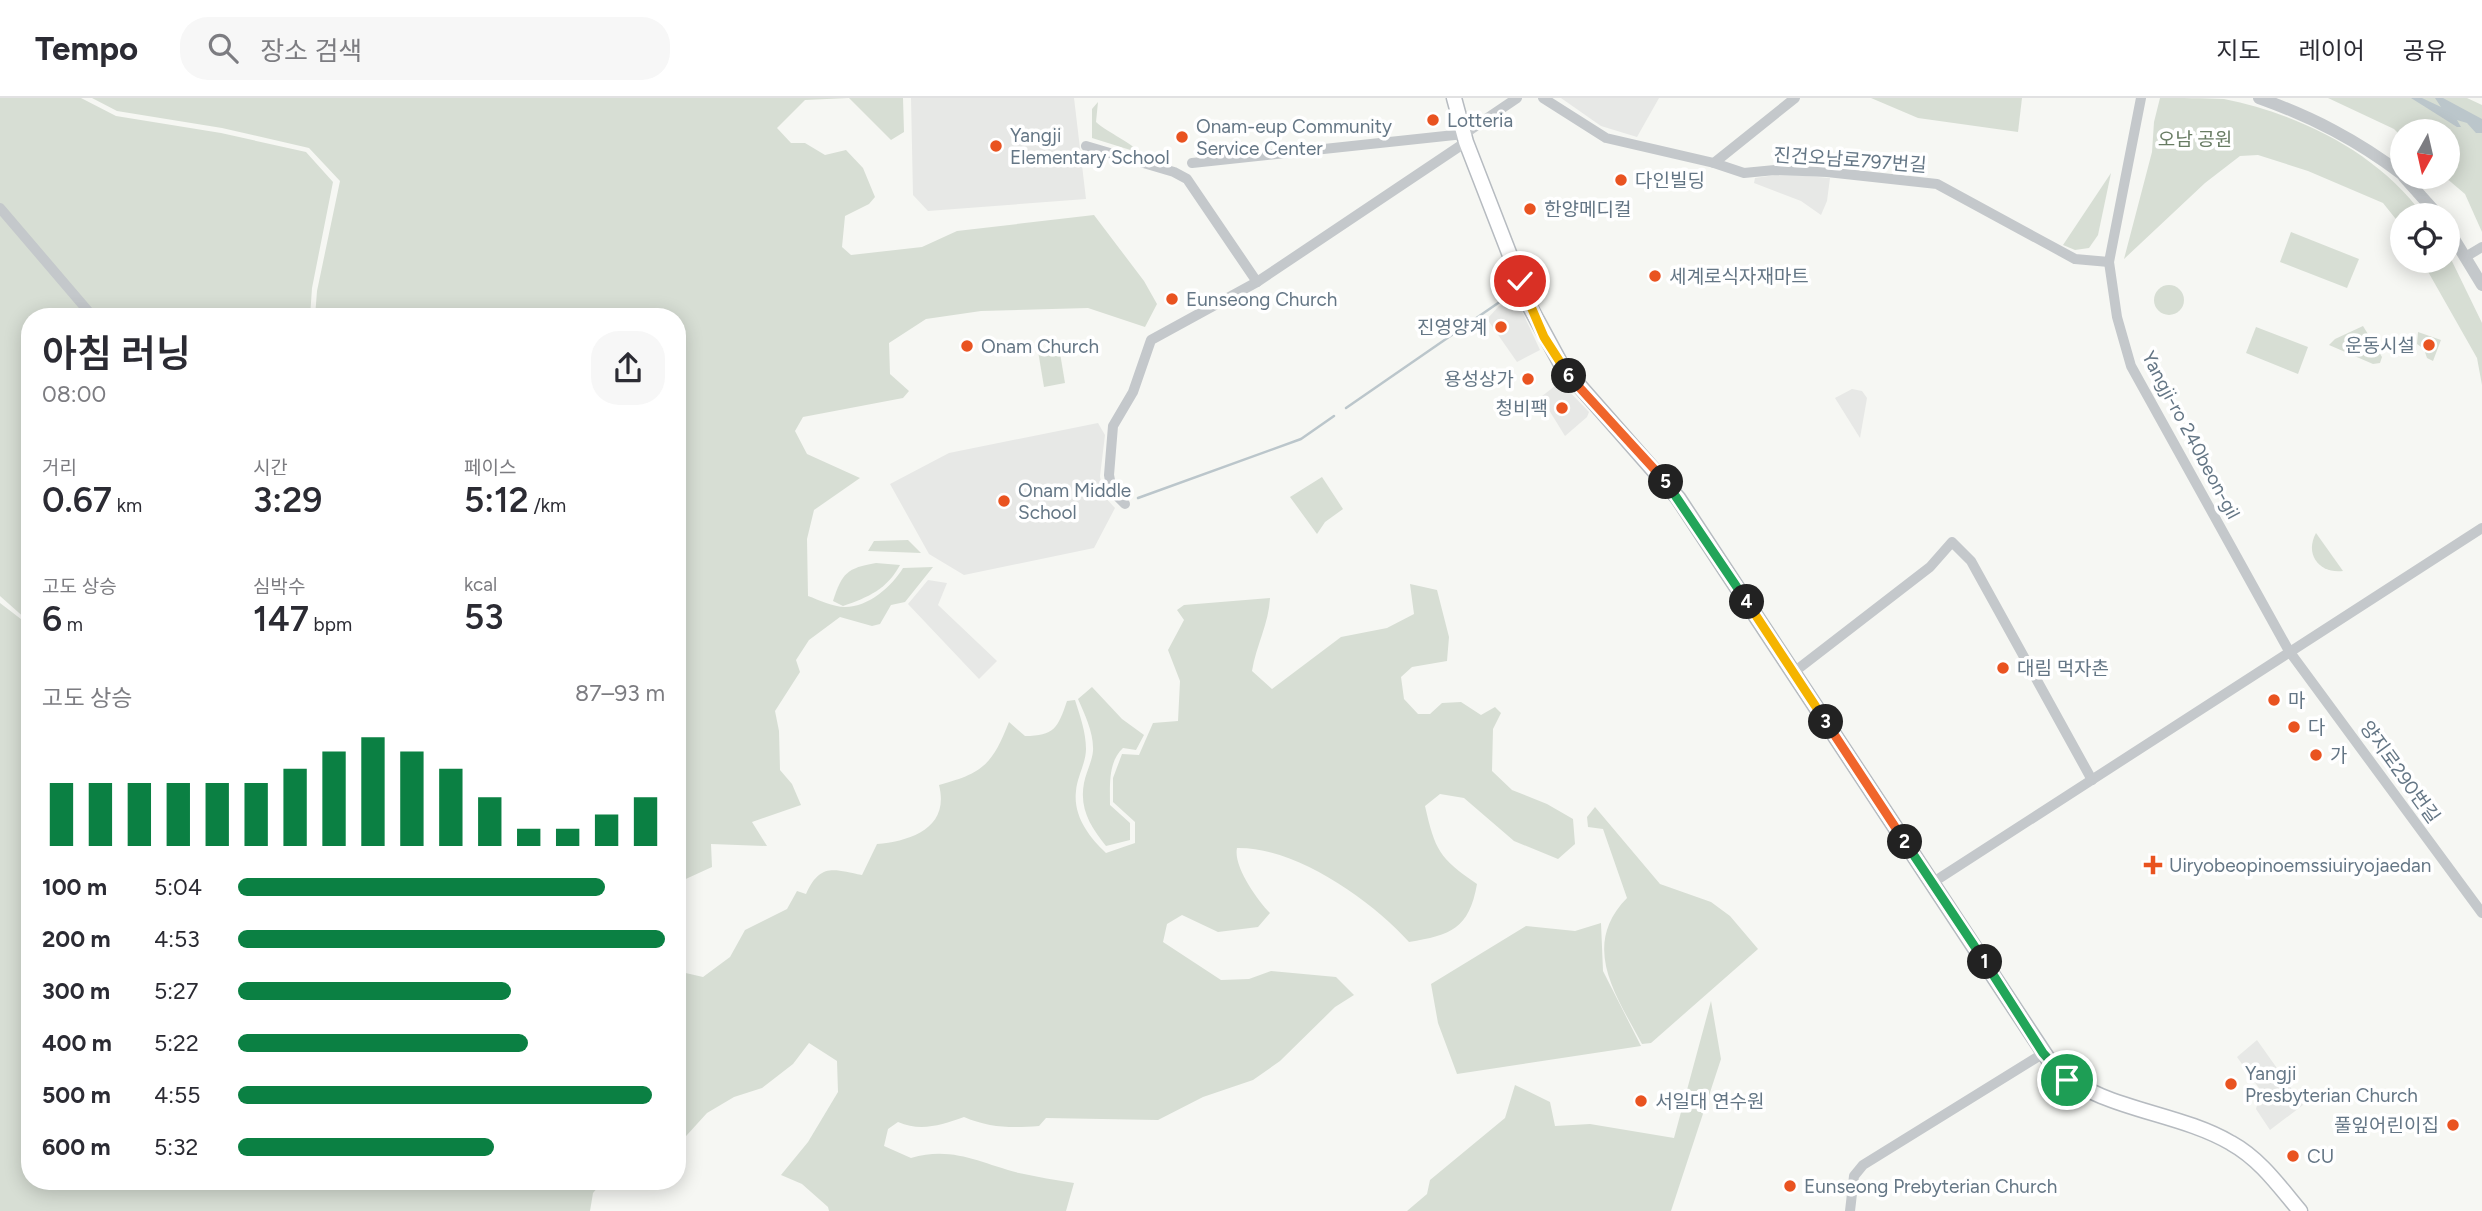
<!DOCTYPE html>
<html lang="ko">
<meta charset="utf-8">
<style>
body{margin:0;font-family:Figtree,"Noto Sans KR",sans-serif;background:#f7f7f7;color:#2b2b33;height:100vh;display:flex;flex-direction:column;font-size:26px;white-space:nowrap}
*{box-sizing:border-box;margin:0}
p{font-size:23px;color:#7c7c81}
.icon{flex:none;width:38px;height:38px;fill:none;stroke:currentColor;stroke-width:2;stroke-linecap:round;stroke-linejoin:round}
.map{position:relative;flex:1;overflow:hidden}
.sheet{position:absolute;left:21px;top:210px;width:665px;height:882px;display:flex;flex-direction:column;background:#fff;border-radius:28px;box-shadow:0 4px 18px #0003}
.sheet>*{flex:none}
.needle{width:46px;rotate:188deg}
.buttons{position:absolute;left:2390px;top:21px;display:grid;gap:14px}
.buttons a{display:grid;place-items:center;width:70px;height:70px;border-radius:50%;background:#fff;box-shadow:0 4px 18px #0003;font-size:35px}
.pin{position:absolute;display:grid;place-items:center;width:60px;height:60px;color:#fff;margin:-30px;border:4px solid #fff;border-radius:50%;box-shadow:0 2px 7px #0007}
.km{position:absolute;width:35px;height:35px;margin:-18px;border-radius:50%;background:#222;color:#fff;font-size:19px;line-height:35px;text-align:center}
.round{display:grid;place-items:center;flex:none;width:74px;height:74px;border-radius:28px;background:#f7f7f7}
.head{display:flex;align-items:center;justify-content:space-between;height:119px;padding:0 21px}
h1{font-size:38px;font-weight:600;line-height:52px}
.figures{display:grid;grid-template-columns:repeat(3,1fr);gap:10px;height:119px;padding:7px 21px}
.figures div{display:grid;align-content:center}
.figures b{font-size:35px;font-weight:600}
.figures small{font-size:19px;font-weight:400}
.figures p{font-size:19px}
.chart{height:196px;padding:14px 21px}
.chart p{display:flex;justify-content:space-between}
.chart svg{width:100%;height:126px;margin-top:7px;stroke:#0b8043;stroke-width:6}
ul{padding:0 21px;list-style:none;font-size:23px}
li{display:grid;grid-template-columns:112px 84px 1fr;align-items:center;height:52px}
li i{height:18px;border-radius:9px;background:#0b8043}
header{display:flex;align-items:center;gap:42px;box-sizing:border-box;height:98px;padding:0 35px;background:#fff;border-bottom:2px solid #e1e1e2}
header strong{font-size:33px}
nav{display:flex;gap:38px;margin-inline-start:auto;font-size:24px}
.search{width:490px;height:63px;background:#f7f7f7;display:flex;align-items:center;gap:18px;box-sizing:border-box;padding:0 24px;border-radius:28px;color:#7c7c81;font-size:26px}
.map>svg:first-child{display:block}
</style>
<header>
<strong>Tempo</strong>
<div class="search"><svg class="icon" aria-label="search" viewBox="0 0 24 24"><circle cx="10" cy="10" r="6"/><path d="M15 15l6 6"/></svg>장소 검색</div>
<nav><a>지도</a><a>레이어</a><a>공유</a></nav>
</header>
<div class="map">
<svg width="2482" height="1113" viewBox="0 0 2482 1113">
<rect width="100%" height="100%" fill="#f6f7f3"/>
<g fill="#e7e8e6">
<path d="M911 0H1074L1086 101 928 113 913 97Z"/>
<path d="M1561 0H1659L1637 39 1601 28Z"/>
<path d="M1781 76 1830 80 1827 103 1821 117 1801 103 1754 85 1755 80Z"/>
<path d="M1517 202 1540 252 1517 264 1487 221 1499 208Z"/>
<path d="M1560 284 1589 314 1587 319 1565 338 1541 299Z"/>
<path d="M1852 291 1862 293 1867 300 1860 340 1835 300Z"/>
<path d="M1098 325 1105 337 1100 378 1103 397 1115 410 1094 450 964 477 929 456 890 386 949 355Z"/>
<path d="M928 482 947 485 938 507 997 563 979 581 908 506Z"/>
<path d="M2257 942 2303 1007 2270 1032 2256 1011 2261 993 2237 959Z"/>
</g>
<g fill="#d7ded4">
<path d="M0 0H81L116 18 221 35 306 54 333 84 312 190 310 219H30V522H27L0 498Z"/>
<path d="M92 0H903L904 34 891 42 849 0 805 2 777 30 791 45H805L825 57 846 52 863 70 875 99 869 106 845 118 842 149 851 157 922 149 957 133 1094 117 1144 183 1157 206 1145 229 1088 210 981 213 926 221 889 245 890 276 909 293 903 300 803 319 795 333 807 356 860 380 814 412 807 441 808 498C819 502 833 509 845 509 869 509 892 488 903 470L933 469 905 504 891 507 880 526 872 528 840 519 809 542 796 562 800 574 775 613 779 633 780 672 792 686 801 707 752 724 767 748 711 746 712 769 677 785V219H315L317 193 340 83 309 50 222 30 117 13Z"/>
<path d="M1871 0H2022L2018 34 1918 20Z"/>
<path d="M2160 0C2180 0 2204 0 2224 1 2299 16 2377 54 2423 117H2403V130L2383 105 2308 73 2258 57 2240 58 2205 85 2124 161 2152 54 2154 24Z"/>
<path d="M2328 0H2467L2482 7V134L2465 96 2445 79H2448V33H2403V40L2394 31Z"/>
<path d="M1098 4 1096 24C1107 34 1135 47 1140 55L1092 40V11Z"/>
<path d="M2111 75 2098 137 2089 150 2075 152 2063 147Z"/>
<path d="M2291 134 2359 161 2347 190 2280 164Z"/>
<path d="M2448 155 2482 225V287L2477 260 2422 163H2448Z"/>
<circle cx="2169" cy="202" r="15"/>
<path d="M2363 228 2382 259 2380 265 2373 266 2329 247 2335 241Z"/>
<path d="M2256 229 2308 249 2298 276 2246 255Z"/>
<path d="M2418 234 2441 242 2433 263 2427 260 2424 251 2417 246Z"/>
<path d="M1059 249 1065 285 1044 289 1038 253Z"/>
<path d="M1322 379 1343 411 1325 424 1317 436 1290 399Z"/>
<path d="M2316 435 2343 473C2320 476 2304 457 2316 435Z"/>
<path d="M908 442 921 455 868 453 874 443Z"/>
<path d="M876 465 900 467C887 491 869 499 843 508L833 503C842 475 847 470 876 465Z"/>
<path d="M1410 486 1437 492 1449 539 1447 563 1412 569 1401 579 1404 601 1418 616H1430L1442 605 1461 604 1481 617 1495 609 1501 615 1493 631 1492 673 1512 692 1547 706 1573 721 1575 746 1558 761 1514 743 1464 700 1440 696 1425 708C1435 752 1439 760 1477 786 1469 831 1451 837 1409 844 1371 802 1296 749 1237 750 1233 768 1257 802 1270 815L1258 829 1218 834 1182 817 1167 826 1163 844 1221 882 1249 881 1271 873 1336 879 1354 897 1335 909 1280 963 1253 982 1203 999 1158 1022 1046 1020 1039 1028C1011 1030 990 1030 964 1019 941 1027 921 1034 898 1024L888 1031 884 1048 911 1060C953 1048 979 1065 1019 1075 1037 1079 1056 1082 1074 1085L1066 1113H829L828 1109 802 1086 781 1077 808 1044 838 994 837 963 809 945 793 966 762 990 734 999 707 1015 677 1048V873L703 879 730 859 745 832 787 811 797 793 806 796C820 765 833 771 862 777L877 746C911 743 950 730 939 687 983 675 992 667 1009 624L1025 638C1054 638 1058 630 1067 603L1075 602C1080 618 1086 634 1086 651 1086 665 1077 679 1076 693 1073 718 1089 739 1106 755L1135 745V724L1113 704V680L1122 656 1139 657 1153 625 1178 623 1180 583 1168 552 1184 522 1177 512 1184 507 1270 500C1269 525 1256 548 1252 573L1272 591 1341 539 1387 530 1414 516Z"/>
<path d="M0 505 30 528V1083H603L593 1095 590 1113H0Z"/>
<path d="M1092 589 1122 621 1144 637 1136 652 1123 650C1108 664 1110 687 1110 707L1130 725V742L1106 748C1091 729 1079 711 1084 685 1086 674 1092 664 1093 653 1094 635 1085 617 1078 601Z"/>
<path d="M1595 709 1660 786 1711 804 1730 818 1758 851 1651 945 1642 946C1616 897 1580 848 1627 800L1603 731 1588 729 1587 719Z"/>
<path d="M1601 825 1603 873 1641 948 1457 976 1438 925 1431 886 1526 828 1575 833Z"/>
<path d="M1711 903 1721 961 1671 1113H1407L1427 1096 1430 1082 1505 1020 1515 987 1550 1004 1555 1028 1590 1026 1674 1040Z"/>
</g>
<path fill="#bbc6cb" d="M2411 0H2422L2441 9 2435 0H2443L2482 21V35H2476L2467 25 2457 22 2461 29H2457Z"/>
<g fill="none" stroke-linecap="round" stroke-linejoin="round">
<g stroke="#bbc6cb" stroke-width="2.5">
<path d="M1346 310 1501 203"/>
<path d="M1138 400 1301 341 1334 318"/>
</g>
<defs>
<path id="secondary" d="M1454 0 1466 44 1530 209 1562 268 1678 400 2054 970C2104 1013 2176 1013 2231 1045 2260 1061 2279 1088 2300 1113"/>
</defs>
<use href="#secondary" stroke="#b6bbc0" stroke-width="17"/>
<g stroke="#c4c8cb" stroke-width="10">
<path d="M1543 0 1606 40 1714 65 1744 75 1775 72 1827 74 1937 86 2075 161 2109 164"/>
<path d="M2141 0 2109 164 2117 219 2131 268 2289 553 2482 815"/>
<path d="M1086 48 1174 74 1187 81 1257 184"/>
<path d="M1192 65 1464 36 1517 0"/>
<path d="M1714 65 1795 0"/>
<path d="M0 110 88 213"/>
<path d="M2467 158 2482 149"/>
<path d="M1125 406 1112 393 1109 377 1113 328 1133 294 1151 242 1257 184 1466 44"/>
<path d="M1794 574 1930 469 1952 444 1971 463 2092 682"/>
<path d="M1932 785 2482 430"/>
<path d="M1850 1113 1854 1078 1863 1067 2044 955"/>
</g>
<g stroke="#c4c8cb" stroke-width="12">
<path d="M2259 0C2312 19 2357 42 2403 77"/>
<path d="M2404 79 2438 117"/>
<path d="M2448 131 2482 187"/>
</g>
<use href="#secondary" stroke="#fff" stroke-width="14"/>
</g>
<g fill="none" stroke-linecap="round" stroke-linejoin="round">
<defs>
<path id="split-1" d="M1985 864 2043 955 2067 982"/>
<path id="split-2" d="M1905 744 1985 864"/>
<path id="split-3" d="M1826 624 1905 744"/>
<path id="split-4" d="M1747 504 1826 624"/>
<path id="split-5" d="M1666 384 1747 504"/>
<path id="split-6" d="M1569 278 1666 384"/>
<path id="split-7" d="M1520 183 1544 239 1569 278"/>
</defs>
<use href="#split-1" stroke="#fff" stroke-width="14"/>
<use href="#split-2" stroke="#fff" stroke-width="14"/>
<use href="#split-3" stroke="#fff" stroke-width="14"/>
<use href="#split-4" stroke="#fff" stroke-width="14"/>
<use href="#split-5" stroke="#fff" stroke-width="14"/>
<use href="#split-6" stroke="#fff" stroke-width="14"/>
<use href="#split-7" stroke="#fff" stroke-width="14"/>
<use href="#split-1" stroke="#22a559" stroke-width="9"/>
<use href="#split-2" stroke="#22a559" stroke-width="9"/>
<use href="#split-3" stroke="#f0652b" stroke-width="9"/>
<use href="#split-4" stroke="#f5b400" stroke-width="9"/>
<use href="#split-5" stroke="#22a559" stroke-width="9"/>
<use href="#split-6" stroke="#f0652b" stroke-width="9"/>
<use href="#split-7" stroke="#f5b400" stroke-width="9"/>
</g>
<g fill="#e95320" stroke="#fff" stroke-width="2.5">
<circle cx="1433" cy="22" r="7"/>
<circle cx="1182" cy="39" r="7"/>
<circle cx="996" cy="48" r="7"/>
<circle cx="1621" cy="82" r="7"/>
<circle cx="1530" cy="111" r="7"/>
<circle cx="1655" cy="178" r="7"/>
<circle cx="1172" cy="201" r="7"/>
<circle cx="1501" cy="229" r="7"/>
<circle cx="2429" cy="247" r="7"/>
<circle cx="967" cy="248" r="7"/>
<circle cx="1528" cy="281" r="7"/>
<circle cx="1562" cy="310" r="7"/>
<circle cx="1004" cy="403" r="7"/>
<circle cx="2003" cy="570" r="7"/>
<circle cx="2274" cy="602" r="7"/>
<circle cx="2294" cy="629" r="7"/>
<circle cx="2316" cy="657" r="7"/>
<path d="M2149.5 756.5h7v7h7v7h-7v7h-7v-7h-7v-7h7z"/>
<circle cx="2231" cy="986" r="7"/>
<circle cx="1641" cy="1003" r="7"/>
<circle cx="2453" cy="1027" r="7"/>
<circle cx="2293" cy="1058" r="7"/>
<circle cx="1790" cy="1088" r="7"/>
</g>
<g text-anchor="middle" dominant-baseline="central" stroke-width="7" stroke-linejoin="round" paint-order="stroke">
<g font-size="19" fill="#647685" stroke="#fff" text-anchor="start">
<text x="1447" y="22">Lotteria</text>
<text x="1196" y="28">Onam-eup Community<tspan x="1196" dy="22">Service Center</tspan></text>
<text x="1010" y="37">Yangji<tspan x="1010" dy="22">Elementary School</tspan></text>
<text x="1635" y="82">다인빌딩</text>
<text x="1544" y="111">한양메디컬</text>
<text x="1669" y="178">세계로식자재마트</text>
<text x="1186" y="201">Eunseong Church</text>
<text x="1487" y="229" text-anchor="end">진영양계</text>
<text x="2415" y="247" text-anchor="end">운동시설</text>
<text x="981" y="248">Onam Church</text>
<text x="1514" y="281" text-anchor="end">용성상가</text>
<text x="1548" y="310" text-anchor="end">청비팩</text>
<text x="1018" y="392">Onam Middle<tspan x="1018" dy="22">School</tspan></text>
<text x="2017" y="570">대림 먹자촌</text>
<text x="2288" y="602">마</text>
<text x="2308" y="629">다</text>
<text x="2330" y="657">가</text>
<text x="2169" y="767">Uiryobeopinoemssiuiryojaedan</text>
<text x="2245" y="975">Yangji<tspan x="2245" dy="22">Presbyterian Church</tspan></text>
<text x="1655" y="1003">서일대 연수원</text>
<text x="2439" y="1027" text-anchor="end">풀잎어린이집</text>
<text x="2307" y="1058">CU</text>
<text x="1804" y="1088">Eunseong Prebyterian Church</text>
</g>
<g font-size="19" fill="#687c63" stroke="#fff">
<text x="2195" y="41">오남 공원</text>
</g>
<g font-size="19" fill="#647685" stroke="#fff">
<text transform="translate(1850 62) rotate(4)">진건오남로797번길</text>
<text transform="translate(2191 337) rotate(62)">Yangji-ro 240beon-gil</text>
<text transform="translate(2400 674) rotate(54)">양지로290번길</text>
</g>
</g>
</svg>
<div class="buttons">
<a><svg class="needle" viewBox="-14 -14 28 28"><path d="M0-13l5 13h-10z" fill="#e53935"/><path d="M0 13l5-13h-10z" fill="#7c7c81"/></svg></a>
<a><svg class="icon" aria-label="locate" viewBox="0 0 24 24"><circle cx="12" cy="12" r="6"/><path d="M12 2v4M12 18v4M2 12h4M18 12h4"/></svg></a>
</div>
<div class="pin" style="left:2067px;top:982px;background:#1e9e55"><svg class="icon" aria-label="arrive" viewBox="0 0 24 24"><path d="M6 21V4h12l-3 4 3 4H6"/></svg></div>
<div class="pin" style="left:1520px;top:183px;background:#d93025"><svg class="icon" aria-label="check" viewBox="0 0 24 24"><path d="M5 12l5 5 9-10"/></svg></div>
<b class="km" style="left:1985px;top:864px">1</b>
<b class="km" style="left:1905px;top:744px">2</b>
<b class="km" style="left:1826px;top:624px">3</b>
<b class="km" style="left:1747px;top:504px">4</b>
<b class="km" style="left:1666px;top:384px">5</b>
<b class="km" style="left:1569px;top:278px">6</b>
<section class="sheet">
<div class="head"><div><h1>아침 러닝</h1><p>08:00</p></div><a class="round"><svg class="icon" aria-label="share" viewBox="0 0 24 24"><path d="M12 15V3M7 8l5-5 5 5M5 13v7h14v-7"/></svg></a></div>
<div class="figures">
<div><p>거리</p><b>0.67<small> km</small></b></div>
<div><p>시간</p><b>3:29</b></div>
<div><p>페이스</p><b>5:12<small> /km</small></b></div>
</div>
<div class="figures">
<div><p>고도 상승</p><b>6<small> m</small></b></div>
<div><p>심박수</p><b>147<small> bpm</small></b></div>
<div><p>kcal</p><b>53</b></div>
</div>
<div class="chart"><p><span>고도 상승</span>87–93 m</p>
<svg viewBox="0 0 160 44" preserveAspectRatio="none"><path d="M5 44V22M15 44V22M25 44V22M35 44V22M45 44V22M55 44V22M65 44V17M75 44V11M85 44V6M95 44V11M105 44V17M115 44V27M125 44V38M135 44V38M145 44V33M155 44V27"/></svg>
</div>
<ul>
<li><b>100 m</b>5:04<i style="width:86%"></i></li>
<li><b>200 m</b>4:53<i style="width:100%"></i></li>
<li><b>300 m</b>5:27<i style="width:64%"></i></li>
<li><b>400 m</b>5:22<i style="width:68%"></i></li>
<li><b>500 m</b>4:55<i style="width:97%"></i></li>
<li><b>600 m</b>5:32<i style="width:60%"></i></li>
</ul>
</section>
</div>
